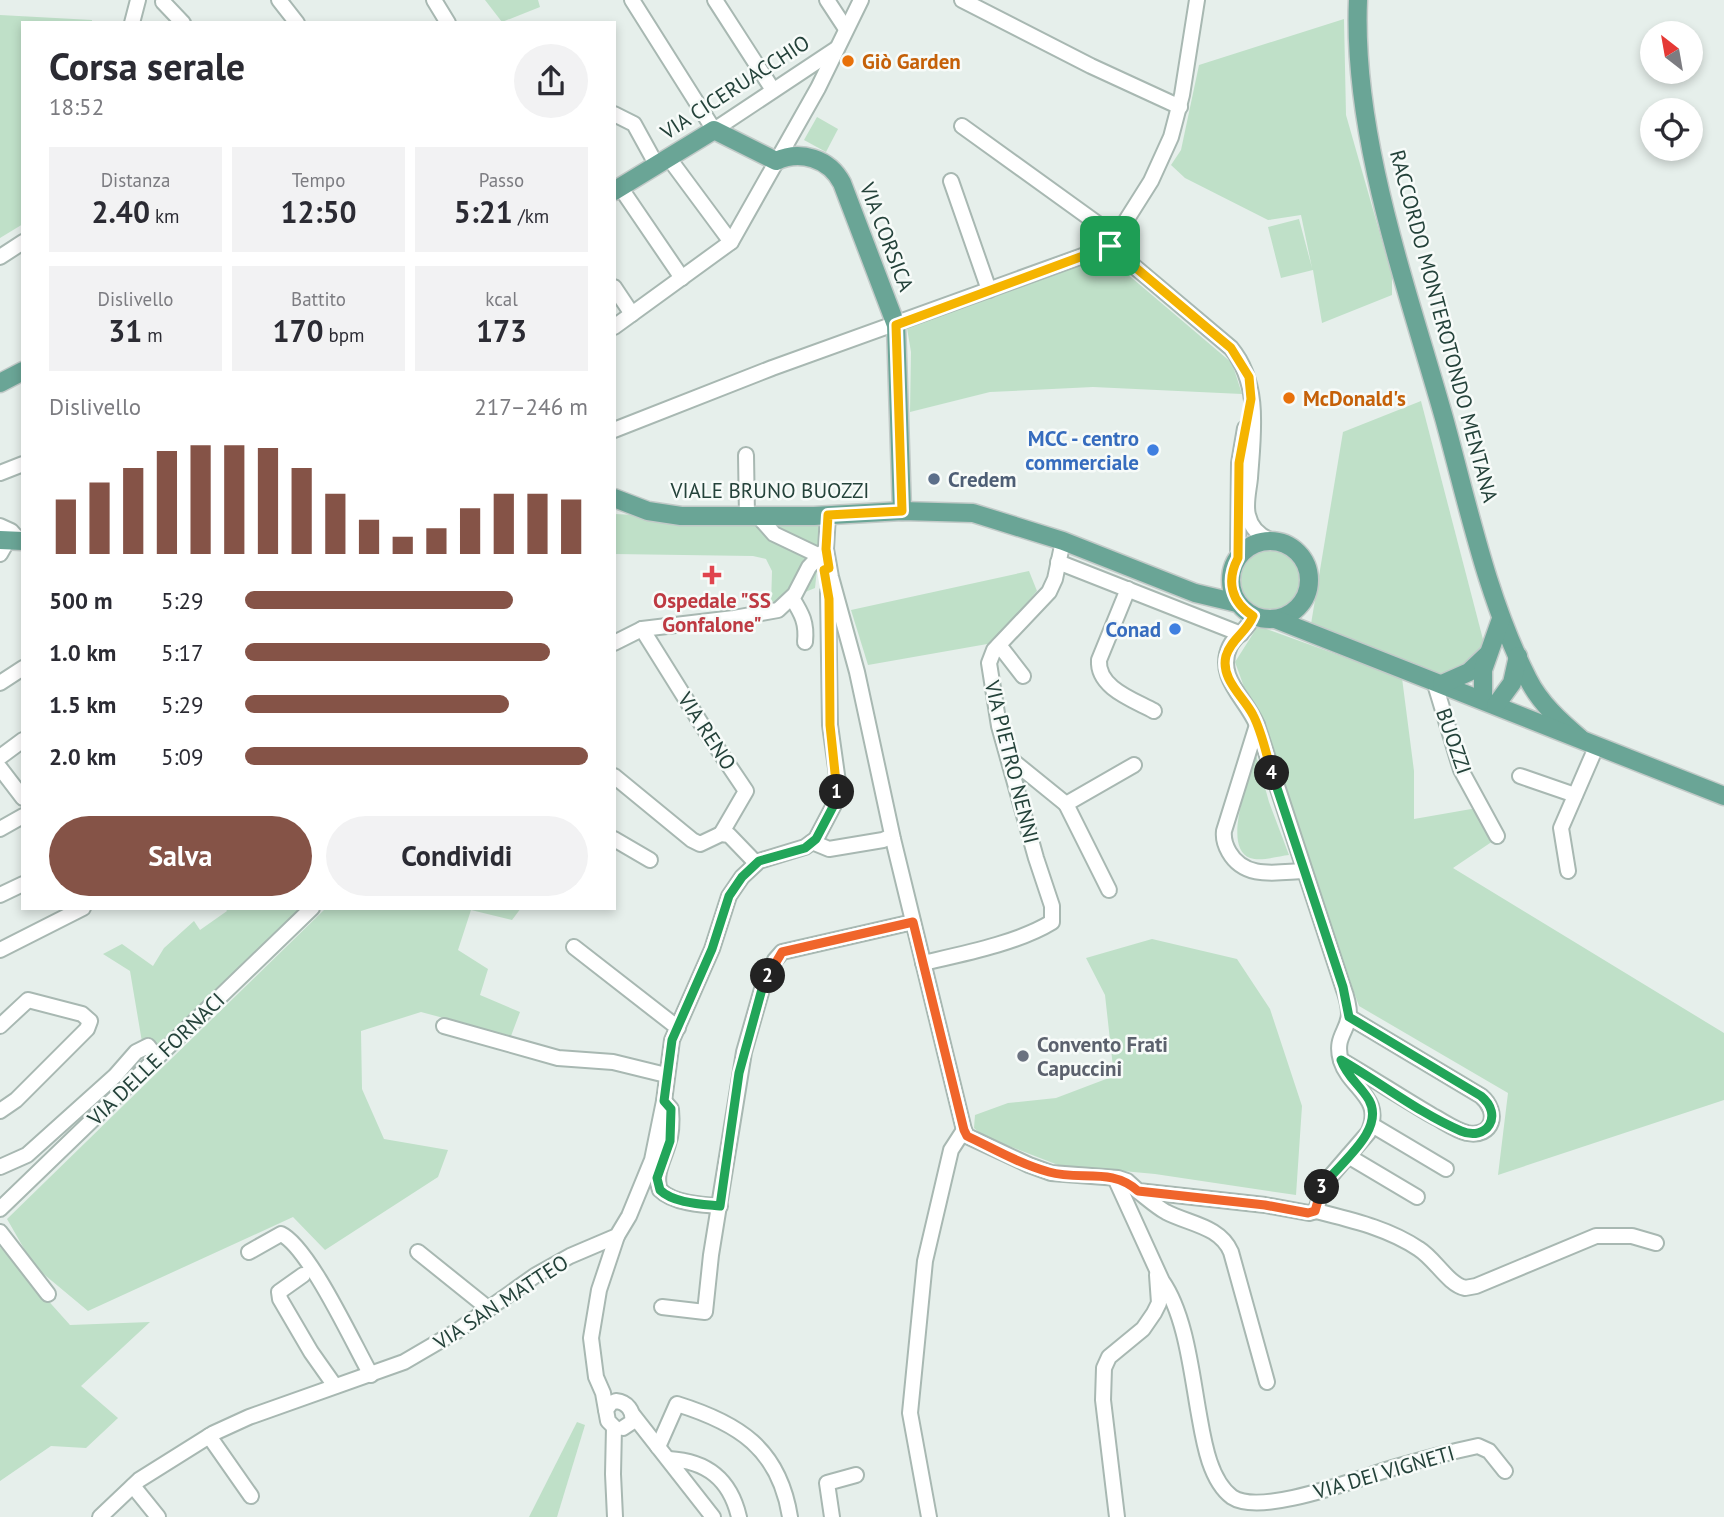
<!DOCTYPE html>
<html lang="it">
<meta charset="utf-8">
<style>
body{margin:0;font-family:"PT Sans",sans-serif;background:#f2f2f3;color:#2b2b33;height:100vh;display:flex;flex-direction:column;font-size:26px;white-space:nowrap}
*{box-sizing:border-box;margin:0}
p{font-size:23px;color:#7c7c81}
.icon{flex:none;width:38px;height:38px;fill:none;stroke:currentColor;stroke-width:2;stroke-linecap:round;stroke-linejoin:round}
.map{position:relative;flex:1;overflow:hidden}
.panel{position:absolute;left:21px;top:21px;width:595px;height:889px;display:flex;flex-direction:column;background:#fff;border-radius:0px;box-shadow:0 4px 10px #0003}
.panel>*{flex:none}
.needle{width:46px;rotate:329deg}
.buttons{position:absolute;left:1640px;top:21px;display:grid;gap:14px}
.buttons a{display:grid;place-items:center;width:63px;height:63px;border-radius:50%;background:#fff;box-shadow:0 4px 10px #0003;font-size:35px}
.pin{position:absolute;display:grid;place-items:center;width:60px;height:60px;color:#fff;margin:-30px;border-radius:14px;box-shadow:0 4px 10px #0006}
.km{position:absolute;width:35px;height:35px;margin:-18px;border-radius:50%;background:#222;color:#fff;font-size:19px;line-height:35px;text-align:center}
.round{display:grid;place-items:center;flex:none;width:74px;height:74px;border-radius:37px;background:#f2f2f3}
.headline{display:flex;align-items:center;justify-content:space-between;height:119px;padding:0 28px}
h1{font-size:38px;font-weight:700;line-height:52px}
.stats{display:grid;grid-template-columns:repeat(3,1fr);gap:10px;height:119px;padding:7px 28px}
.stats div{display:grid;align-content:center;border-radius:0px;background:#f2f2f3;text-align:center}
.stats b{font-size:30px;font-weight:700}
.stats small{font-size:19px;font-weight:400}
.stats p{font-size:19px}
.chart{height:196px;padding:14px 28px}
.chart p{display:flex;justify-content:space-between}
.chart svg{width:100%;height:126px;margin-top:7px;stroke:#855347;stroke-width:6}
.primary-button{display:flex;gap:14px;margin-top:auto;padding:14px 28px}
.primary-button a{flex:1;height:80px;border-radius:42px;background:#855347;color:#fff;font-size:28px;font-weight:700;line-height:80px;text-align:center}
.primary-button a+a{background:#f2f2f3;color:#2b2b33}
ul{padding:0 28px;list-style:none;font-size:23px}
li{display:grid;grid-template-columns:112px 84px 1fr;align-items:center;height:52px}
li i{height:18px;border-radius:9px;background:#855347}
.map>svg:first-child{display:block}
</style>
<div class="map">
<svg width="1724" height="1517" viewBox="0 0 1724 1517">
<rect width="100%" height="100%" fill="#e6efeb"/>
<g fill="#bfe0c8">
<path d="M485 0H538L540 7 502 22Z"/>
<path d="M0 15 92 20V23H23V224L0 238Z"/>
<path d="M1344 19 1346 115 1392 276V295L1322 323 1313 270 1281 278 1268 227 1299 219 1312 268 1301 215 1268 220 1185 178 1171 165 1181 150 1199 65Z"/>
<path d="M817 117 838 129 826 152 804 140Z"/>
<path d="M1106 256 1232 363 1242 394 1093 387 990 392 910 412 911 352 907 328Z"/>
<path d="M1421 401 1486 651 1445 678 1311 624 1343 432Z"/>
<path d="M614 514 822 523 815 588 771 606 772 571 766 559 753 556 614 554Z"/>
<circle cx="1271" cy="580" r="31"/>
<path d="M1029 571 1037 591 993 643 868 665 851 610Z"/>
<path d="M1258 626 1402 678 1414 771V819L1477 808 1493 841 1453 868 1724 1033V1100L1498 1175 1508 1093 1359 1006 1235 662Z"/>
<path d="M1256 755 1269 802 1289 855C1278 856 1261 862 1250 858 1221 847 1250 777 1256 755Z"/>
<path d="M225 908H302L167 1046 142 1042 130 971 103 954 122 944 153 966 164 948 194 921 200 930 227 911Z"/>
<path d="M326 908H521L512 920 471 910 458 950 488 969 480 995 520 1012 511 1036 421 1012 361 1031 362 1089 384 1139 448 1150 438 1177 325 1250 293 1217 88 1311 34 1266 7 1219Z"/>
<path d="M1152 939 1237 959 1270 1009 1302 1106 1296 1195 1155 1174 1058 1165 983 1136 974 1128 975 1115 1008 1103 1056 1098 1114 1076 1105 995 1086 958Z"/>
<path d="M0 1247 70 1325 150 1322 81 1386 118 1418 86 1448 51 1446 0 1481Z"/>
<path d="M577 1422 585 1425 557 1517H529Z"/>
</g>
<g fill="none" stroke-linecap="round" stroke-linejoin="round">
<defs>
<g id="minor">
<path d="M279 0 297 23"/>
<path d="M434 0 448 23"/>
<path d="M632 0 714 130 836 49"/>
<path d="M715 0 773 90"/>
<path d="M827 0 846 29"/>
<path d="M962 0 1091 66 1180 107"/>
<path d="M163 2 183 23"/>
<path d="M132 23 138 0"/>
<path d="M614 114 634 124 656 164"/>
<path d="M962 126 1116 237"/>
<path d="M668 157 731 242"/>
<path d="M951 181 989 290"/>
<path d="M620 187 682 278"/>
<path d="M1110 246 1231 348C1261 384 1253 434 1250 478 1249 489 1245 504 1248 515 1251 529 1261 537 1273 541"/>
<path d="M0 257 23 242"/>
<path d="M614 287 632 314"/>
<path d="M614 327 731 242 818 88 861 0"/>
<path d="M614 430 772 368 1110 246 1151 181 1171 137 1182 95 1197 0"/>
<path d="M746 455 747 516"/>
<path d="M0 473 23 464"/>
<path d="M828 515 826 549 831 577 857 672 893 839 964 1130 967 1136 1029 1165 1051 1173 1118 1178 1127 1181 1138 1191 1265 1205 1309 1213 1316 1211 1323 1185 1368 1133C1385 1098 1350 1089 1341 1061 1334 1037 1348 1032 1349 1014 1349 1005 1346 995 1343 987L1257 725C1246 698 1215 677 1230 646 1237 633 1247 632 1253 616"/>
<path d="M758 516 774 534 818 555"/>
<path d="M0 526 11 531 19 540"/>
<path d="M0 554 8 540"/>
<path d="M1238 558 1239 463 1245 428"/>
<path d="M1058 562 1241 634"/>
<path d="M1128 589 1099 660C1097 688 1134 700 1154 711"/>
<path d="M792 598C802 614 807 623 805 642"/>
<path d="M642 629 707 733 746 791 721 834"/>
<path d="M614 643 642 629 734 618 778 610 795 594 809 567 826 549"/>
<path d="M999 645 1023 676"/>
<path d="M1434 681 1461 770 1497 836"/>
<path d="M0 683 23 668"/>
<path d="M1257 725 1224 831C1223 839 1225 845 1229 852 1245 880 1277 872 1304 871"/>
<path d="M0 757 23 740"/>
<path d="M1008 757 1066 804 1134 765"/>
<path d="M0 768 23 798"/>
<path d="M614 776 692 840 700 844 721 834 729 835 756 863"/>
<path d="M1520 776 1575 795"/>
<path d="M1066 804 1109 890"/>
<path d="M0 829 23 816"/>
<path d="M614 839 650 860"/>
<path d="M812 842 829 849 883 840 892 836"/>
<path d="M1568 871 1561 828 1597 745"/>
<path d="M0 895 23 884"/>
<path d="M574 947 678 1028"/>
<path d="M0 950 83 908"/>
<path d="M923 963C962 954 1018 943 1052 922V906L1036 858 999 726 989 663 994 650 1049 592 1055 579 1063 541"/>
<path d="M0 1026 28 1000 82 1014 90 1021 87 1029 16 1100 0 1111"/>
<path d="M444 1026 558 1058 613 1062 666 1075"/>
<path d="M1341 1060C1372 1078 1402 1098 1433 1116 1443 1121 1455 1130 1467 1133 1493 1138 1500 1112 1481 1096L1349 1017"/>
<path d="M664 1101 671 1109C672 1120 672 1133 668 1144 664 1159 654 1174 660 1190 673 1203 701 1205 720 1206"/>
<path d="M1372 1125 1446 1169"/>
<path d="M1348 1156 1417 1197"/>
<path d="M0 1167 27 1155 115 1076 136 1052 148 1046 157 1058"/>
<path d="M1115 1178 1162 1281C1185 1314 1191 1369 1198 1409 1203 1436 1208 1479 1232 1497 1262 1517 1361 1477 1396 1467 1423 1459 1450 1452 1478 1446L1489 1451 1505 1471"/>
<path d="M1139 1192C1148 1199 1157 1207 1166 1212 1189 1224 1220 1226 1231 1252L1267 1382"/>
<path d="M0 1209 312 908"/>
<path d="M1316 1211C1351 1220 1388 1228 1419 1249 1435 1259 1448 1284 1465 1288L1476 1286 1596 1236H1632L1656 1243"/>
<path d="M0 1232 48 1294"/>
<path d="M249 1252 281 1234C309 1247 354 1345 371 1375"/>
<path d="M418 1252 489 1309"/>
<path d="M303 1275 279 1292 280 1299 311 1352 335 1386"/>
<path d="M662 1307 705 1312 711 1255 744 1052 762 989 775 960 782 952 913 922"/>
<path d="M606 1410 603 1393 596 1377 591 1338 599 1290 617 1236"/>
<path d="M633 1415 713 1517"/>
<path d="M209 1436 251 1496"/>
<path d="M658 1447 677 1404C738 1423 779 1448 790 1517"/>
<path d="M669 1459C707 1461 730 1479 739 1517"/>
<path d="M133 1486 158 1517"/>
<path d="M100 1517 139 1480 214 1433 249 1417 404 1362 457 1331 536 1275 570 1256 617 1236 629 1216 652 1160 664 1101 672 1040 712 949 729 896 742 877 759 861 805 847 816 839 836 801 838 782 830 725 828 592"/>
<path d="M615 1517 613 1474 614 1427 608 1421 606 1410 611 1403 616 1401C627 1402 634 1411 632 1422L623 1428"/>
<path d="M832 1517 827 1483 856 1475"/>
<path d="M929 1517 910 1413 925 1261 951 1150 964 1130"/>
<path d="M1117 1517 1103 1400 1104 1368 1109 1357 1143 1329 1154 1313 1159 1303 1157 1275"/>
</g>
<g id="major">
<path d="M1358 0C1352 137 1407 287 1444 418 1468 505 1487 598 1528 679 1540 703 1560 721 1580 738"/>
<path d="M614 191 714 130 776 161C800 150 829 158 842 183L896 325 902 511"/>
<path d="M0 383 23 371"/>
<path d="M614 498 648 511 681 516H814L902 511 973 513 1063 541 1195 593 1237 603"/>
<path d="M0 540 23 541"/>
<circle cx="1270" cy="580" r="39"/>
<path d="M1275 619 1724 796"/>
<path d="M1442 684 1469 672 1487 655"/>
<path d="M1483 700V670L1501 619"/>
<path d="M1496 705 1512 683 1518 656"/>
</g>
</defs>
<use href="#minor" stroke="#a8b8b2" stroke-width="18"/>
<use href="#major" stroke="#c2cac8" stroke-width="21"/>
<use href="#minor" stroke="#fff" stroke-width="14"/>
<use href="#major" stroke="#6aa596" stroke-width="18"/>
</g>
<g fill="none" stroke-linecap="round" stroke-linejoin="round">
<defs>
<path id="split-1" d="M837 792 830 725 829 599 824 570 829 568 826 549 828 515 902 511 896 325 1110 246"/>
<path id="split-2" d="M768 976 762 989 739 1073 720 1206C701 1204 673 1203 660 1190L657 1178 670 1141 671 1109 664 1101 672 1040 712 949 729 896 742 877 759 861 805 848 816 839 836 801 837 792"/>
<path id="split-3" d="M768 976 782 952 913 922 964 1130 967 1136C994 1149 1020 1164 1049 1172 1080 1181 1112 1167 1138 1191L1265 1205 1308 1213 1315 1211 1322 1187"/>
<path id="split-4" d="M1272 773 1343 987 1349 1017 1481 1096C1504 1115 1487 1142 1461 1131 1419 1113 1381 1083 1341 1060 1347 1077 1360 1085 1369 1100 1386 1131 1338 1164 1322 1187"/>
<path id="split-5" d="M1110 246 1231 348 1249 377 1251 399 1239 463 1238 558C1226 581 1231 602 1253 616 1247 632 1231 639 1226 656 1220 679 1244 697 1253 715 1262 732 1266 754 1272 773"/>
</defs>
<use href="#split-1" stroke="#fff" stroke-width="14"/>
<use href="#split-2" stroke="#fff" stroke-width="14"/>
<use href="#split-3" stroke="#fff" stroke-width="14"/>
<use href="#split-4" stroke="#fff" stroke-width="14"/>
<use href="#split-5" stroke="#fff" stroke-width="14"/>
<use href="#split-1" stroke="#f5b400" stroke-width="9"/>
<use href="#split-2" stroke="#22a559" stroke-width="9"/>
<use href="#split-3" stroke="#f0652b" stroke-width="9"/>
<use href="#split-4" stroke="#22a559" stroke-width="9"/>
<use href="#split-5" stroke="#f5b400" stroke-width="9"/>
</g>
<g fill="#e8710a" stroke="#f7fbf9" stroke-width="2.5">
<circle cx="848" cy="61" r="7"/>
<circle cx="1289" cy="398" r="7"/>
</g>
<g fill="#3f7fe0" stroke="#f7fbf9" stroke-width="2.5">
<circle cx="1153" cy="450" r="7"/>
<circle cx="1175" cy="629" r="7"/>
</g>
<circle fill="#5c6f8a" stroke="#f7fbf9" stroke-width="2.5" cx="934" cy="479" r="7"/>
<path fill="#e0444e" stroke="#f7fbf9" stroke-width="2.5" d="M708.5 564.5h7v7h7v7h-7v7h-7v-7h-7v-7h7z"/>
<circle fill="#6b7280" stroke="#f7fbf9" stroke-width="2.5" cx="1023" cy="1056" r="7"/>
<g text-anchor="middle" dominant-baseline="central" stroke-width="5" stroke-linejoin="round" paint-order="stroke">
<g font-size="21" font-weight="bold" fill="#c56008" stroke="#f7fbf9" text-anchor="start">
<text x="862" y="61">Giò Garden</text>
<text x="1303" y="398">McDonald's</text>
</g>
<g font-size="21" fill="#24423a" stroke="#f7fbf9">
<text transform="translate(735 87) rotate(-33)">VIA CICERUACCHIO</text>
<text transform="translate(887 237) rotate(69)">VIA CORSICA</text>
<text transform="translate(1444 326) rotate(75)">RACCORDO MONTEROTONDO MENTANA</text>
<text x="770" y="490">VIALE BRUNO BUOZZI</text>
<text transform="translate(707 731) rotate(57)">VIA RENO</text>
<text transform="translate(1454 741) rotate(71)">BUOZZI</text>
<text transform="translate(1012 762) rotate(76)">VIA PIETRO NENNI</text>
<text transform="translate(156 1059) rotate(-44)">VIA DELLE FORNACI</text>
<text transform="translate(501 1302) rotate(-33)">VIA SAN MATTEO</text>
<text transform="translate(1384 1472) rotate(-16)">VIA DEI VIGNETI</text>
</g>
<g font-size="21" font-weight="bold" fill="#366cbe" stroke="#f7fbf9" text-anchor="end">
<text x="1139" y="438">MCC - centro<tspan x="1139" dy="24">commerciale</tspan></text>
<text x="1161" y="629">Conad</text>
</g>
<g font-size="21" font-weight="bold" fill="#4e5e75" stroke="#f7fbf9" text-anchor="start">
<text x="948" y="479">Credem</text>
</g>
<g font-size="21" font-weight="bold" fill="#be3a42" stroke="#f7fbf9">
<text x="712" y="600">Ospedale "SS<tspan x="712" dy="24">Gonfalone"</tspan></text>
</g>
<g font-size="21" font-weight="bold" fill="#5b616d" stroke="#f7fbf9" text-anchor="start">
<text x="1037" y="1044">Convento Frati<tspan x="1037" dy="24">Capuccini</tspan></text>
</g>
</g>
</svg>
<div class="buttons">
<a><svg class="needle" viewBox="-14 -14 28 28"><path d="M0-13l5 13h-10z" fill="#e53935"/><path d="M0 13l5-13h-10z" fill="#7c7c81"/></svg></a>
<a><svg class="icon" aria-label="locate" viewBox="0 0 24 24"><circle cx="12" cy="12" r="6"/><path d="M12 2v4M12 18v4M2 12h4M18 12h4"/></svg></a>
</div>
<div class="pin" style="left:1110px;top:246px;background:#1e9e55"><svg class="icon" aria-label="arrive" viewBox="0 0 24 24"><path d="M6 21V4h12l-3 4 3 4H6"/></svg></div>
<b class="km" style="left:837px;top:792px">1</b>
<b class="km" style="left:768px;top:976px">2</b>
<b class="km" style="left:1322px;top:1187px">3</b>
<b class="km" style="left:1272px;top:773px">4</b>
<section class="panel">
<div class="headline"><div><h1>Corsa serale</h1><p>18:52</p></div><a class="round"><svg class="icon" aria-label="share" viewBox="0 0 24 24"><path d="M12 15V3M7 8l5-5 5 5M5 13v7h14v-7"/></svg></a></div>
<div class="stats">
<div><p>Distanza</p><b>2.40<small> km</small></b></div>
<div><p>Tempo</p><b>12:50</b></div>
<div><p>Passo</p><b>5:21<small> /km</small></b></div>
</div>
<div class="stats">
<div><p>Dislivello</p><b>31<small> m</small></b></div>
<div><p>Battito</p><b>170<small> bpm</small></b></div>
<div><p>kcal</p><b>173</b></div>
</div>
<div class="chart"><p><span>Dislivello</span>217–246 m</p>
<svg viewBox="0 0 160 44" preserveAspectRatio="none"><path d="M5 44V25M15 44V19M25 44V14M35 44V8M45 44V6M55 44V6M65 44V7M75 44V14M85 44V23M95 44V32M105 44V38M115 44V35M125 44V28M135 44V23M145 44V23M155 44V25"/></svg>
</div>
<ul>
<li><b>500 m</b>5:29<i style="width:78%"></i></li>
<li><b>1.0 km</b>5:17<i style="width:89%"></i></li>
<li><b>1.5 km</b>5:29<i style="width:77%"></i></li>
<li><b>2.0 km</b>5:09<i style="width:100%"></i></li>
</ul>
<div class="primary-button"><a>Salva</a><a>Condividi</a></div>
</section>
</div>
